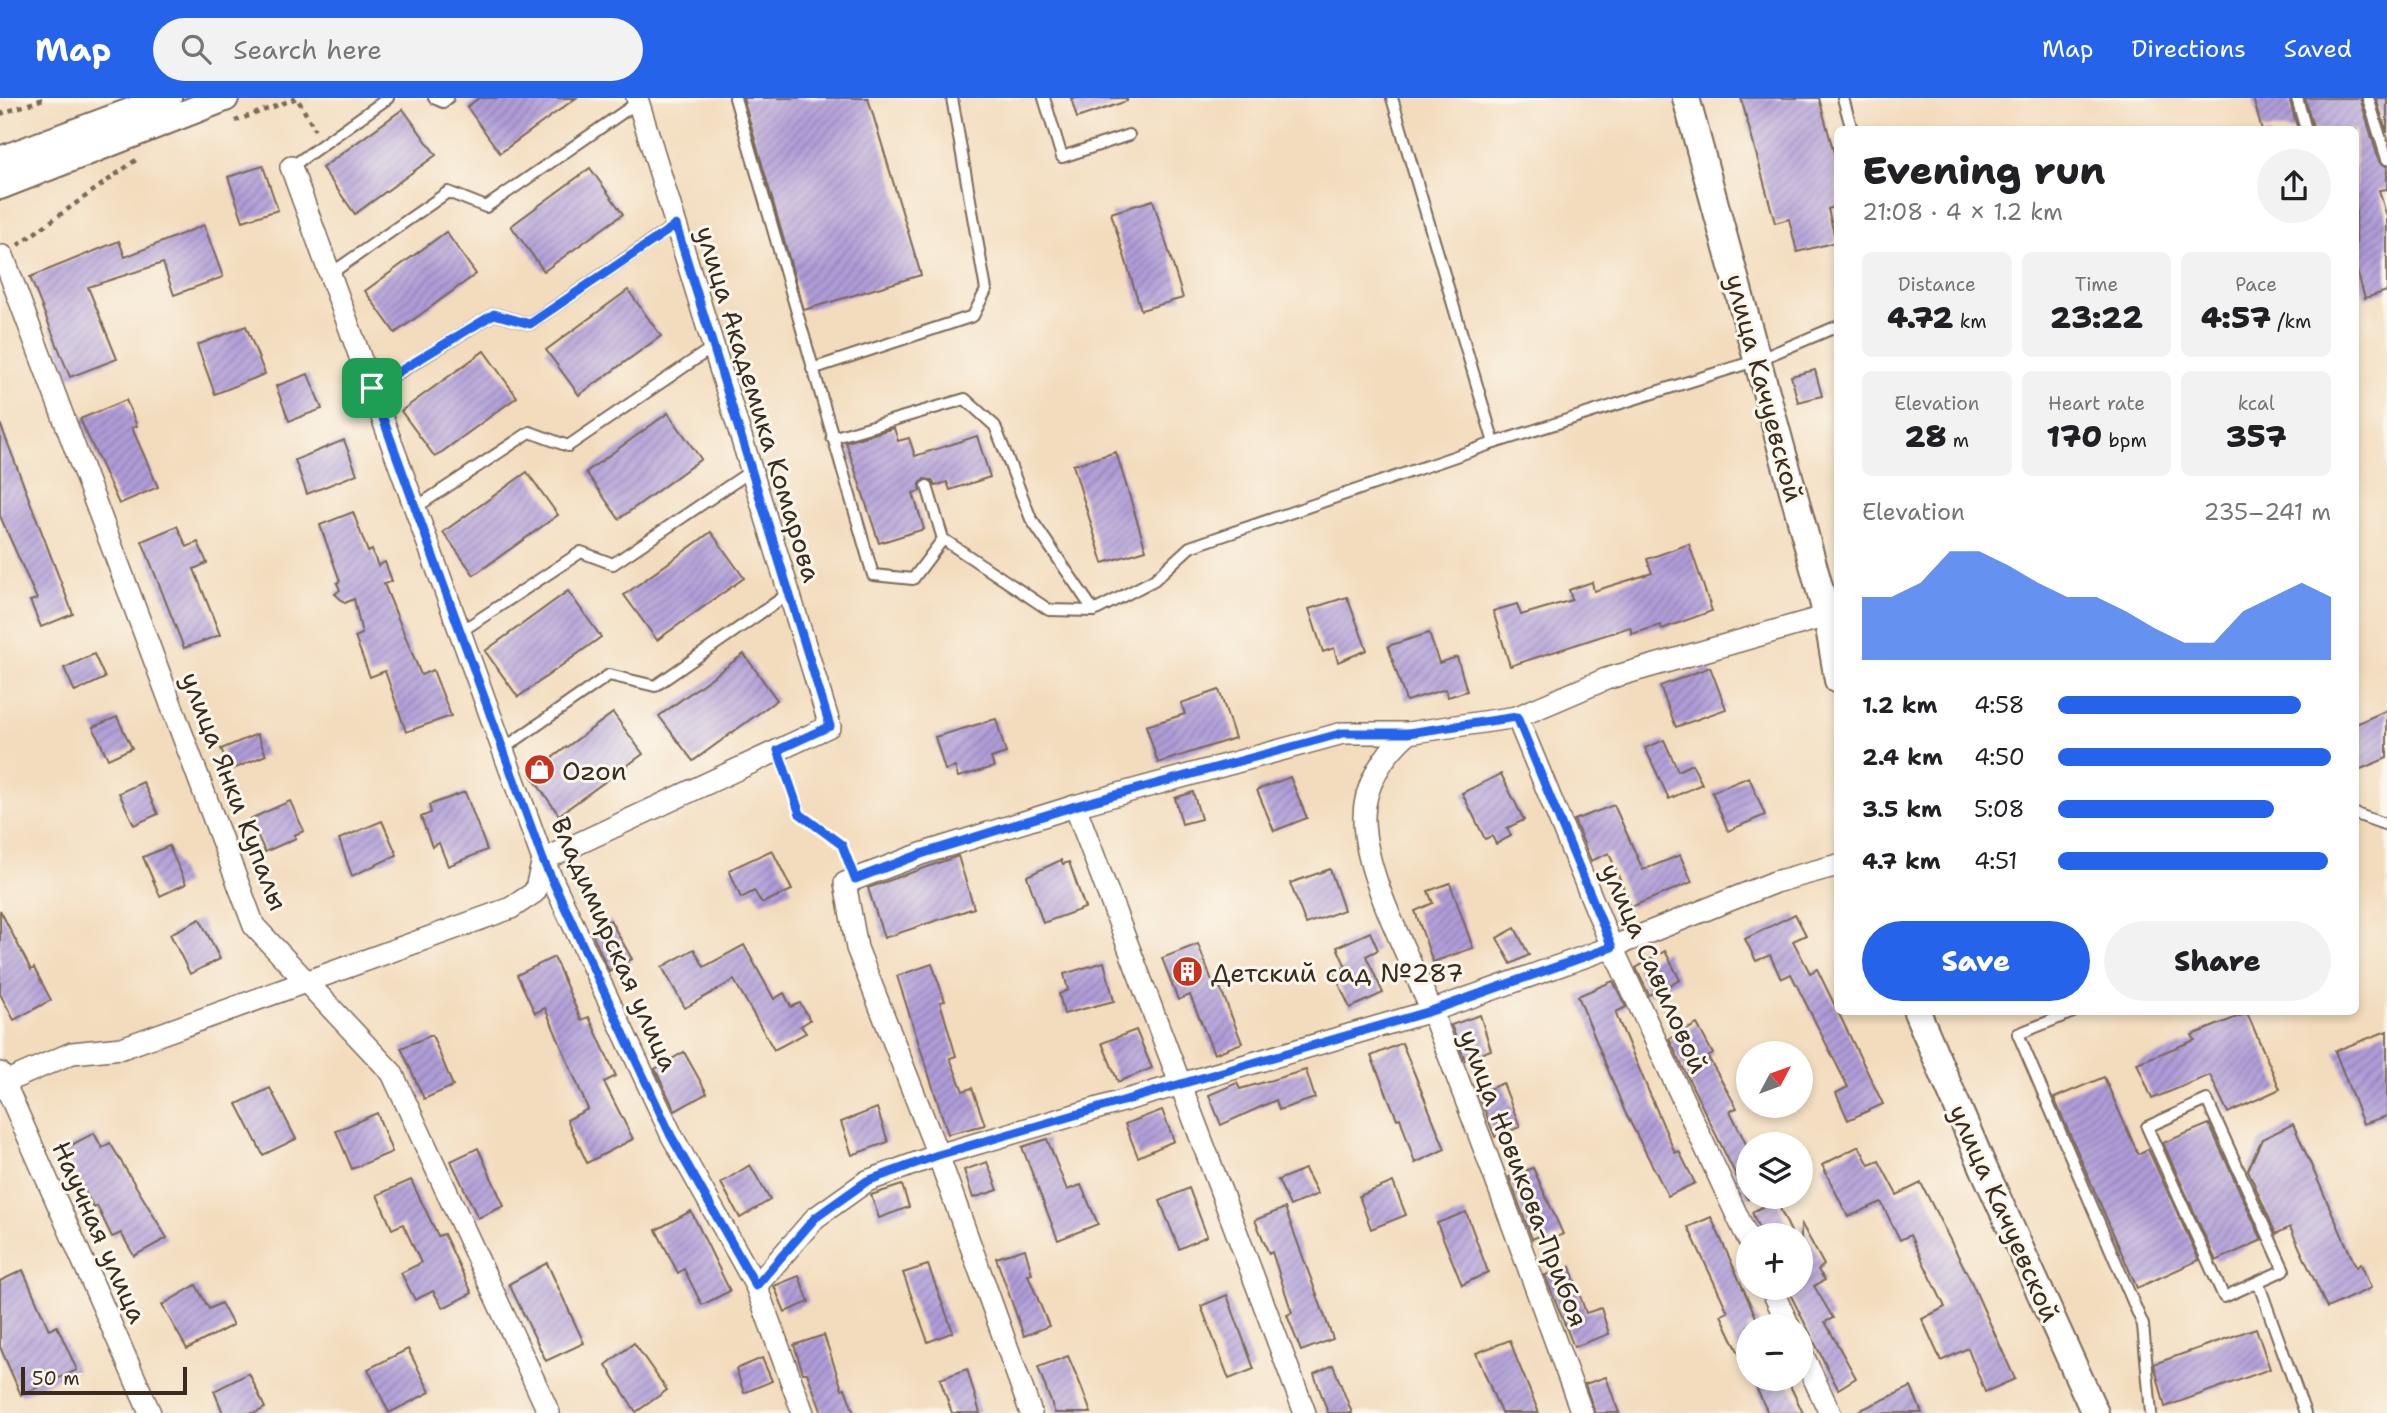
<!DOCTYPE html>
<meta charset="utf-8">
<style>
body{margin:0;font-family:"Shantell Sans",sans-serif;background:#f2f2f2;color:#202124;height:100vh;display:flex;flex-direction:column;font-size:26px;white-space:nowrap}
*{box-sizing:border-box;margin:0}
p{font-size:23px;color:#757577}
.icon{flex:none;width:38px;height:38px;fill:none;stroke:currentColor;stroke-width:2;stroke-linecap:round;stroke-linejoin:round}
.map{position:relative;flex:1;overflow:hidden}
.sheet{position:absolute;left:1834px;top:28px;width:525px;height:889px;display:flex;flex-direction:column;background:#fff;border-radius:10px;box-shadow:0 4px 10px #0003}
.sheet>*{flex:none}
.needle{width:46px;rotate:49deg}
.buttons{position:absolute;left:1736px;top:943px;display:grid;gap:14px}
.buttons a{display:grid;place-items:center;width:77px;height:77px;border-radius:50%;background:#fff;box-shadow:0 4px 10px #0003;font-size:35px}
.scale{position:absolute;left:21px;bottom:18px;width:166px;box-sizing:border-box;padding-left:7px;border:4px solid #3b2a1e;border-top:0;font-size:19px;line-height:24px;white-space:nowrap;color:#3b2a1e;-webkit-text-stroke:5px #fbf7ec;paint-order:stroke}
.pin{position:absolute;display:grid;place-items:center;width:60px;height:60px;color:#fff;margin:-30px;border-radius:14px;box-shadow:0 4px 10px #0006}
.round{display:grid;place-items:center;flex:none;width:74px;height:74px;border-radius:37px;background:#f2f2f2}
.overview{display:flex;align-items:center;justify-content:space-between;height:119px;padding:0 28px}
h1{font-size:38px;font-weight:800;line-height:52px}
.metrics{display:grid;grid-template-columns:repeat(3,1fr);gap:10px;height:119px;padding:7px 28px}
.metrics div{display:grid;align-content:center;border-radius:10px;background:#f2f2f2;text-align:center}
.metrics b{font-size:30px;font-weight:800}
.metrics small{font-size:19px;font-weight:400}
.metrics p{font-size:19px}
.chart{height:196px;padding:14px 28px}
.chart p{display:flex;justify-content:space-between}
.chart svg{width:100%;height:126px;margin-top:7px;fill:#2563eb;opacity:.7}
.primary-button{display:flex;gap:14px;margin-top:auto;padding:14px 28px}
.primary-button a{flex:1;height:80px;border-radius:42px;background:#2563eb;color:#fff;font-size:28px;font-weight:800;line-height:80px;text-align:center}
.primary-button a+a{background:#f2f2f2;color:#202124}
ul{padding:0 28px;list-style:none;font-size:23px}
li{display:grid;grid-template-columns:112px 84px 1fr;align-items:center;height:52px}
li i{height:18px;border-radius:9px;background:#2563eb}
header{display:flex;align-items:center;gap:42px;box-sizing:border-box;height:98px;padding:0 35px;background:#2563eb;color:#fff}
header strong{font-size:33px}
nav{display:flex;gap:38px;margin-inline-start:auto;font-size:24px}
.search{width:490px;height:63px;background:#f2f2f2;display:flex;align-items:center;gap:18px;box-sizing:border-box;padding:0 24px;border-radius:38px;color:#757577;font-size:26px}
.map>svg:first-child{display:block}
</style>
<header>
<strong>Map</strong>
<div class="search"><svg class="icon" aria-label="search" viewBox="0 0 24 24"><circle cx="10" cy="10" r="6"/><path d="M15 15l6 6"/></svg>Search here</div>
<nav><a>Map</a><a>Directions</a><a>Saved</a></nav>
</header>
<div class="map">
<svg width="2387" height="1315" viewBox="0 0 2387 1315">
<defs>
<pattern id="building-hatch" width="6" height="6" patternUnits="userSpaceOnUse" patternTransform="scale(1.75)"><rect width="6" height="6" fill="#af9cd8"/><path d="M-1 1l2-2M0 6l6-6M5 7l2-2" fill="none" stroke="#907faf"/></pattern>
</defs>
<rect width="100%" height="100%" fill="#fbf7ec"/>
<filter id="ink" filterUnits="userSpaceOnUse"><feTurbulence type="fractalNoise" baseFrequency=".0143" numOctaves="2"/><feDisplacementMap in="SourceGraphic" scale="14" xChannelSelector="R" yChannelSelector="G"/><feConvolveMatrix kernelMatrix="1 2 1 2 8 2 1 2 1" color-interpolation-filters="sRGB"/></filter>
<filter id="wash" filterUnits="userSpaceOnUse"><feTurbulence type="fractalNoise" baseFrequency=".00686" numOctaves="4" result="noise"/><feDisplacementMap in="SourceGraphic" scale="28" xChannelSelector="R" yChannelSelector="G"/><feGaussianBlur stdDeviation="1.57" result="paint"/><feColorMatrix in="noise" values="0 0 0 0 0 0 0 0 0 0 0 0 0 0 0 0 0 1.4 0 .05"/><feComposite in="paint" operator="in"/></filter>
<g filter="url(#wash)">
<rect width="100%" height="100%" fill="#f3dcbd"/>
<g id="blocks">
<g fill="url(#building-hatch)">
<path d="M479 0H576L500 55 467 9Z"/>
<path d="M743 0H868L921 177 804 212Z"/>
<path d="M1071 0H1127V3L1077 20Z"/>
<path d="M1741 0H1819L1838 70V108L1828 111 1836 144 1797 154 1789 121 1775 125Z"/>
<path d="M2253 0H2289L2298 32H2262Z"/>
<path d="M2305 0H2360L2379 63 2387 69V91L2379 92 2387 119V193L2365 200 2356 170V32H2314Z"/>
<path d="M2376 0H2387V35Z"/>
<path d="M403 11 436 57 355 116 322 70Z"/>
<path d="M263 68 278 112 243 123 228 79Z"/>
<path d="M590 70 623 116 544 173 511 128Z"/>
<path d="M1153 102 1183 200 1141 212 1111 115Z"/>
<path d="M204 127 223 179 174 197 163 165 88 189 117 261 70 279 30 179 119 143 125 159Z"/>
<path d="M446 134 476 176 395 235 365 193Z"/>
<path d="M628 192 661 238 579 297 546 252Z"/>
<path d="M246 228 265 276 215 296 197 247Z"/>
<path d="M484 253 517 299 435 359 401 313Z"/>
<path d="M1815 272 1822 298 1798 304 1791 278Z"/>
<path d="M308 276 322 311 289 323 276 288Z"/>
<path d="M126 302 137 328 132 330 158 389 119 406 80 321Z"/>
<path d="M668 315 701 361 619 421 586 374Z"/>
<path d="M0 325 73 516 41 529 30 503 37 501 0 418Z"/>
<path d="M894 330 898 343 909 340 915 358 977 338 990 379 950 392 947 384 935 388 932 382 924 381 920 386V393L913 395 924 431 879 445 846 344Z"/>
<path d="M344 342 357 376 307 396 295 362Z"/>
<path d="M1116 354 1146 452 1103 465 1073 367Z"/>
<path d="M527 374 558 417 474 477 443 434Z"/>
<path d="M353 414 368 454 372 452 378 468 385 464 392 483 384 486 421 577 433 572 451 618 406 634 385 573 370 579 355 539 362 536 354 501 345 505 335 496 340 492 337 485 340 483 320 427Z"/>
<path d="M177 428 187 449 198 444 207 465 194 471 220 537 184 550 142 443Z"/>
<path d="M711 434 744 480 657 542 624 497Z"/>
<path d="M1689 446 1712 513 1662 531 1660 527 1632 536 1630 529 1510 568 1493 513 1517 506 1521 517 1572 502 1569 492 1592 484 1594 493 1652 475 1647 461Z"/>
<path d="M568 493 601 539 518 599 485 553Z"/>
<path d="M1347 499 1367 552 1338 564 1334 550 1323 554 1309 511Z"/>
<path d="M1429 535 1439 565 1457 559 1467 593 1448 599 1446 591 1406 603 1388 548Z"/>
<path d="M94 556 105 580 75 594 64 570Z"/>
<path d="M744 556 777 602 693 663 659 618Z"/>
<path d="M1710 569 1726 611 1676 629 1660 588Z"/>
<path d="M1219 592 1235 640 1158 665 1146 628 1185 616 1181 605Z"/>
<path d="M2387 612V660L2356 673V626Z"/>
<path d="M613 615 643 656 559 717 530 676Z"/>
<path d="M117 619 132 650 108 661 93 629Z"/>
<path d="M996 621 1006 655 991 660 994 669 958 679 955 669 945 672 935 639Z"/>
<path d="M257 636 266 657 231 672 221 651Z"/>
<path d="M1664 642 1678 673 1692 666 1702 686 1669 701 1645 650Z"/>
<path d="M1501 676 1524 722 1507 730 1511 738 1496 746 1492 738 1485 741 1462 695Z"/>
<path d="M1290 679 1307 720 1274 733 1257 692Z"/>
<path d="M1749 679 1765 717 1728 733 1712 694Z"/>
<path d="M143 684 158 716 134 727 119 695Z"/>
<path d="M465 694 487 752 448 768 439 745 432 749 421 719 431 715 429 707Z"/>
<path d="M1193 694 1201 721 1182 726 1175 700Z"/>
<path d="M290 703 304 733 294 737 296 740 265 754 250 721Z"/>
<path d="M1614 707 1643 772 1680 757 1692 784 1631 809 1609 755 1591 763 1574 722Z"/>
<path d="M382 723 397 757 352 778 339 741Z"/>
<path d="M169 748 186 786 160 798 143 759Z"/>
<path d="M772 752 792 792 762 805 754 793 741 800 729 772Z"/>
<path d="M958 758 974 810 884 840 868 790Z"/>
<path d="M1061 762 1063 766 1069 764 1085 810 1043 825 1027 778Z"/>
<path d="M1330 771 1344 812 1306 826 1290 785Z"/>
<path d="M1450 785 1473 850 1433 864 1415 813 1433 805 1428 793Z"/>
<path d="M0 812 31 872 34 870 51 902 14 922 0 896Z"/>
<path d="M1795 816 1806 837 1793 843 1810 875 1817 871 1883 1006 1848 1022 1836 995 1848 989 1791 876 1781 881 1770 857 1756 863 1745 841Z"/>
<path d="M200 821 220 861 190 876 170 836Z"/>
<path d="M610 822 632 861 609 873 591 833Z"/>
<path d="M1515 830 1529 857 1511 866 1497 840Z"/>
<path d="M1370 834 1378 852 1366 858 1383 895 1350 910 1334 875 1346 869 1337 849Z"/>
<path d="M1198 846 1215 891 1220 889 1242 945 1214 956 1190 897 1178 902 1162 860Z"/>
<path d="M744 847 774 901 784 895 791 909 800 905 810 922 801 928 806 935 774 952 734 882 685 910 662 869 694 851 704 869Z"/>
<path d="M1665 853 1680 882 1649 897 1636 870Z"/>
<path d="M554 859 581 922 589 919 616 978 604 984 633 1041 587 1065 567 1022 588 1011 545 910 535 915 517 877Z"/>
<path d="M1104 864 1114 903 1064 916 1059 896 1068 892 1064 876Z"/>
<path d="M932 866 945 903 940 904 956 958 950 960 963 993 972 990 985 1027 948 1036 897 878Z"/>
<path d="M1613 883 1626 909 1616 914 1617 919 1675 1055 1679 1053 1695 1085 1668 1098 1625 1014 1578 898Z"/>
<path d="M2247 915 2280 991 2228 1015 2210 977 2152 1001 2137 965 2195 942 2192 937Z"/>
<path d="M1480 917 1491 952 1465 962 1451 927Z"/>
<path d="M1697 926 1713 956 1708 959 1737 1010 1730 1013 1748 1050V1102L1669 941Z"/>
<path d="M1136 932 1152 970 1118 984 1102 945Z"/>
<path d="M2387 933V1018L2363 1026 2335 953Z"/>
<path d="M432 937 453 988 424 1001 401 950Z"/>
<path d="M1402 945 1445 1051 1415 1065 1400 1020 1397 1021 1371 958Z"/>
<path d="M684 954 707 995 675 1013 655 971Z"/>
<path d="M1306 972 1315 1000 1279 1012 1276 1002 1221 1027 1209 997 1237 985 1240 991Z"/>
<path d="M2104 979 2138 1056 2148 1051 2199 1162 2137 1190 2054 1000Z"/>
<path d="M1503 985 1520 1029 1495 1039 1478 995Z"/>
<path d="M270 990 296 1041 263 1057 237 1006Z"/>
<path d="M877 1010 888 1044 852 1057 841 1024Z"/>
<path d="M1162 1012 1174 1043 1138 1059 1125 1026Z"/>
<path d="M377 1015 392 1054 352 1071 336 1033Z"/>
<path d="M2209 1026 2262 1142 2216 1163 2163 1045Z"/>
<path d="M2293 1026 2356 1169 2361 1166 2371 1190 2327 1210 2290 1129 2276 1136 2248 1072 2262 1041Z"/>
<path d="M94 1035 102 1050 110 1045 167 1140 134 1158 121 1135 112 1139 97 1108 94 1110 62 1052Z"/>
<path d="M1047 1041 1067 1092 1081 1087 1098 1126 1058 1142 1022 1049Z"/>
<path d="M1859 1048 1869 1067 1879 1063 1897 1097 1921 1085 1970 1181 2015 1281 1985 1294 1968 1250 1941 1263 1922 1221 1945 1209 1910 1137 1900 1142 1881 1104 1848 1119 1822 1067Z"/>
<path d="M478 1050 504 1108 478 1120 451 1063Z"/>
<path d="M987 1064 998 1092 973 1100 964 1072Z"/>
<path d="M750 1067 770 1102 740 1120 721 1085Z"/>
<path d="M1533 1070 1563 1136 1548 1144 1544 1136 1532 1141 1509 1079Z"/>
<path d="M1305 1071 1318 1096 1290 1108 1278 1082Z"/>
<path d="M411 1082 438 1138 444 1136 472 1195 443 1210 433 1193 415 1202 401 1175 421 1165 403 1126 392 1131 377 1097Z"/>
<path d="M1393 1084 1406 1117 1371 1131 1359 1098Z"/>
<path d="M902 1087 909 1109 879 1120 871 1097Z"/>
<path d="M1189 1090 1207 1138 1179 1151 1160 1103Z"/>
<path d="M1776 1102 1793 1138H1762L1752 1114Z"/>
<path d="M1285 1110 1333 1241 1301 1253 1287 1217 1292 1215 1272 1154 1269 1156 1255 1122Z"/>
<path d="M691 1113 730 1193 702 1207 684 1171 678 1175 656 1132Z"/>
<path d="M1466 1114 1488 1174 1462 1187 1437 1125Z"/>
<path d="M1711 1119 1760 1228H1748V1275L1721 1217 1728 1214 1688 1129Z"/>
<path d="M1801 1125 1824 1167 1818 1172 1825 1182 1814 1188 1833 1220 1825 1224 1856 1280 1838 1291 1787 1190H1801Z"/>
<path d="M1025 1151 1032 1176 1028 1177 1049 1228 1024 1238 996 1160Z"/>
<path d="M547 1165 584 1245 546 1263 509 1186Z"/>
<path d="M928 1167 953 1234 928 1244 903 1175Z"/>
<path d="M1570 1169 1586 1215 1601 1210 1609 1236 1574 1249 1545 1177Z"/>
<path d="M23 1172 49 1232 57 1228 77 1272 21 1297 0 1249V1183Z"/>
<path d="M799 1178 809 1204 785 1214 774 1188Z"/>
<path d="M196 1187 209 1211 221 1205 233 1227 187 1251 162 1207Z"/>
<path d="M1227 1197 1254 1271 1229 1281 1201 1208Z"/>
<path d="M2256 1230 2270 1271 2165 1309 2154 1266Z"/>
<path d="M824 1237 842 1291 845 1290 854 1315H822L807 1275H803L794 1247Z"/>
<path d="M1510 1242 1517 1262 1539 1315H1501L1476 1255Z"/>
<path d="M634 1245 667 1292 636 1314 606 1267Z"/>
<path d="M408 1251 430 1294 389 1315 368 1271Z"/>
<path d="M1068 1258 1081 1288 1091 1315H1055L1038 1269Z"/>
<path d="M762 1260 772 1283 744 1295 736 1271Z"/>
<path d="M1333 1267 1352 1315H1328L1314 1276Z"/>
<path d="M967 1271 980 1315H952L940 1281Z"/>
<path d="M249 1275 265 1310 255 1315H223L214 1293Z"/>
<path d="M1606 1279 1619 1315H1595L1585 1286Z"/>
<path d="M1752 1281H1787L1803 1315H1768Z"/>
<path d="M1911 1289 1922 1315H1854Z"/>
</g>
</g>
</g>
<g filter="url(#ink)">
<use href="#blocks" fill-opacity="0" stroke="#7b6856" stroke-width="2"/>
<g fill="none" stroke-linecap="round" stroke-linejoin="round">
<defs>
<g id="service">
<path d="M434 0 443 4 448 0"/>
<path d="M735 0 873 477 913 481 943 441"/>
<path d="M1044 0 1062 59 1129 37"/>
<path d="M1392 0 1494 345"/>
<path d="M1843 0 1852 32"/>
<path d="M2297 0 2306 32"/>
<path d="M2368 0 2387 61"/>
<path d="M291 69 388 0"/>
<path d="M330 176 448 94 486 109 638 4"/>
<path d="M812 271 973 218 986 192 952 0"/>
<path d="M372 291 494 216 530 226 675 127"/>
<path d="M832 340 965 301 995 328 1031 421 1094 513"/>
<path d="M927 388 943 441 1049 512 1094 513 1154 482 1190 449 1494 345 1758 262 1838 228"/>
<path d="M415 410 530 334 568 348 713 249"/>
<path d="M460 534 581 454 613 466 751 373"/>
<path d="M503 651 609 577 655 588 788 496"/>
<path d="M2356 716 2387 727"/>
<path d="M2073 914 2018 936 2143 1227 2151 1315"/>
<path d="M2207 1002 2284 1172 2224 1199 2147 1029Z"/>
<path d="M2258 1184 2305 1315"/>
</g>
<g id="minor">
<path d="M291 69 543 762 672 1038 756 1188 803 1315"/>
<path d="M3 158 254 828 392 975 549 1315"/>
<path d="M1517 619 1612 849 1748 1141"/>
<path d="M1408 635C1384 656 1363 688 1364 722 1365 779 1409 857 1431 912 1484 1045 1532 1181 1582 1315"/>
<path d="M1075 708 1305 1315"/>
<path d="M0 975 150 1315"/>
<path d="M5 984 72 955 122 950 511 810 535 794 543 762 830 628 637 0"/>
<path d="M756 1188 815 1120 867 1083 938 1057 1431 913 1612 849 1775 784 1838 767"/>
<path d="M1771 1190 1789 1228"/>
<path d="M1801 1253 1830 1315"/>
<path d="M1031 1315 938 1057 857 850 845 785 921 756 1075 708 1343 635H1408L1517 619 1606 581 1827 518"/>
</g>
<g id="tertiary">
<path d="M1686 0 1827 518 1838 582"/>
<path d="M0 62 168 0"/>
<path d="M0 88 225 0"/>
<path d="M1917 914 1984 1071 2095 1315"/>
</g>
</defs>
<use href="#service" stroke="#7b6856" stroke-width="14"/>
<use href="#minor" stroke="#7b6856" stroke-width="24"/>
<use href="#tertiary" stroke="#7b6856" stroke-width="30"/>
<g stroke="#7b6856" stroke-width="4.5" stroke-dasharray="5 5" stroke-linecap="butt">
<path d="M0 16 46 0"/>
<path d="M235 23 297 0 315 32"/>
<path d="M18 147 136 62"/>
<path d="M785 672 800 716 842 747 848 764"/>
</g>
<use href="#service" stroke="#fff" stroke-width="10"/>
<use href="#minor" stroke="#fff" stroke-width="21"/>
<use href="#tertiary" stroke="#fff" stroke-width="26"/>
</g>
</g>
<g fill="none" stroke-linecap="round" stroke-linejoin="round" filter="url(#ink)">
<defs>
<path id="route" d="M676 127 830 628 778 652 800 716 842 747 855 781 921 756 1075 708 1343 635H1408L1517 619 1612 849 1431 913 938 1057 867 1083 815 1120 756 1188 671 1038 543 762 372 290 494 216 530 226Z"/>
</defs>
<use href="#route" stroke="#fff" stroke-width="14"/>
<use href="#route" stroke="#2563eb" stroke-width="9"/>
</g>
<defs>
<symbol id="shop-disc" viewBox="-11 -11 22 22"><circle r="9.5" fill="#c8321e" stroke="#fbf7ec"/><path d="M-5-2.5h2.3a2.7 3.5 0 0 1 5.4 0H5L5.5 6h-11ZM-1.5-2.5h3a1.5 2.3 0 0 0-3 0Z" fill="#fff"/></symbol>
<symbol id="building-disc" viewBox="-11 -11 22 22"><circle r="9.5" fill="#c8321e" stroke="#fbf7ec"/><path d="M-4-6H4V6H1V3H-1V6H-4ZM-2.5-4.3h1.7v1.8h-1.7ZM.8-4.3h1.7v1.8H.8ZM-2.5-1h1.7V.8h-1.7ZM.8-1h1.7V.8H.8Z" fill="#fff"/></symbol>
</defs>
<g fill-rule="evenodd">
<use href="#shop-disc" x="522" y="654" width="35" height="35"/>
<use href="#building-disc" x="1170" y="856" width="35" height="35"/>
</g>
<g text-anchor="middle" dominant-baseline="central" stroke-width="6" stroke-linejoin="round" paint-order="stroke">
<g font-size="26" fill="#3b2a1e" stroke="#fbf7ec">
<text transform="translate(1765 290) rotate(75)">улица Качуевской</text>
<text transform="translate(759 306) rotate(73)">улица Академика Комарова</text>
<text transform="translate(235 693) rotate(69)">улица Янки Купалы</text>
<text transform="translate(615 846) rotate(66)">Владимирская улица</text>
<text transform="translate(1655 870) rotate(66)">улица Савиловой</text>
<text transform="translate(1524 1080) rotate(69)">улица Новикова-Прибоя</text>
<text transform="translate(2005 1115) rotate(66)">улица Качуевской</text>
<text transform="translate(100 1134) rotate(66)">Научная улица</text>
</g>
<g font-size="26" fill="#3b2a1e" stroke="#fbf7ec" text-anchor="start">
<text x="562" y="672">Ozon</text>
<text x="1211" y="874">Детский сад №287</text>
</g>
</g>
</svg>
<div class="buttons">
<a><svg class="needle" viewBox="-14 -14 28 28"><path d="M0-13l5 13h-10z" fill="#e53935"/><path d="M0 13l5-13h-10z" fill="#757577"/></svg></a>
<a><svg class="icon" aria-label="layers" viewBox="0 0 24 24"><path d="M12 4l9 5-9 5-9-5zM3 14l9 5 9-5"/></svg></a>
<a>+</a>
<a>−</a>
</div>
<div class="scale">50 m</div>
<div class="pin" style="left:372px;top:290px;background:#1e9e55"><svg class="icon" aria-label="arrive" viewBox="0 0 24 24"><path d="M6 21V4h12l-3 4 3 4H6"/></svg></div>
<section class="sheet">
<div class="overview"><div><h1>Evening run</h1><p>21:08 · 4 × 1.2 km</p></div><a class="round"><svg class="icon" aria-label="share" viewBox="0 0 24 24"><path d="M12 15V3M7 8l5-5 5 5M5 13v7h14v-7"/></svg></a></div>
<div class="metrics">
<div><p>Distance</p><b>4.72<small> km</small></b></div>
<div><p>Time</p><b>23:22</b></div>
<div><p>Pace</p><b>4:57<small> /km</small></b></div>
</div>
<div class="metrics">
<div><p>Elevation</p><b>28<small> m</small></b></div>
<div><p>Heart rate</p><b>170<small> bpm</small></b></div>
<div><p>kcal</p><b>357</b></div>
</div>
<div class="chart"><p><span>Elevation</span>235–241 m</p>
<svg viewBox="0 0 160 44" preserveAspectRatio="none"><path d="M0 44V22L10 22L20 17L30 6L40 6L50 11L60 17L70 22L80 22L90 27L100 33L110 38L120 38L130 27L140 22L150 17L160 22V44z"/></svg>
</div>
<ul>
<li><b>1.2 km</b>4:58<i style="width:89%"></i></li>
<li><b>2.4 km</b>4:50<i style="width:100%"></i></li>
<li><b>3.5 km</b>5:08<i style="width:79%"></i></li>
<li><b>4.7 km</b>4:51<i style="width:99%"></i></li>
</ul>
<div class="primary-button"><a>Save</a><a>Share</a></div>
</section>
</div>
